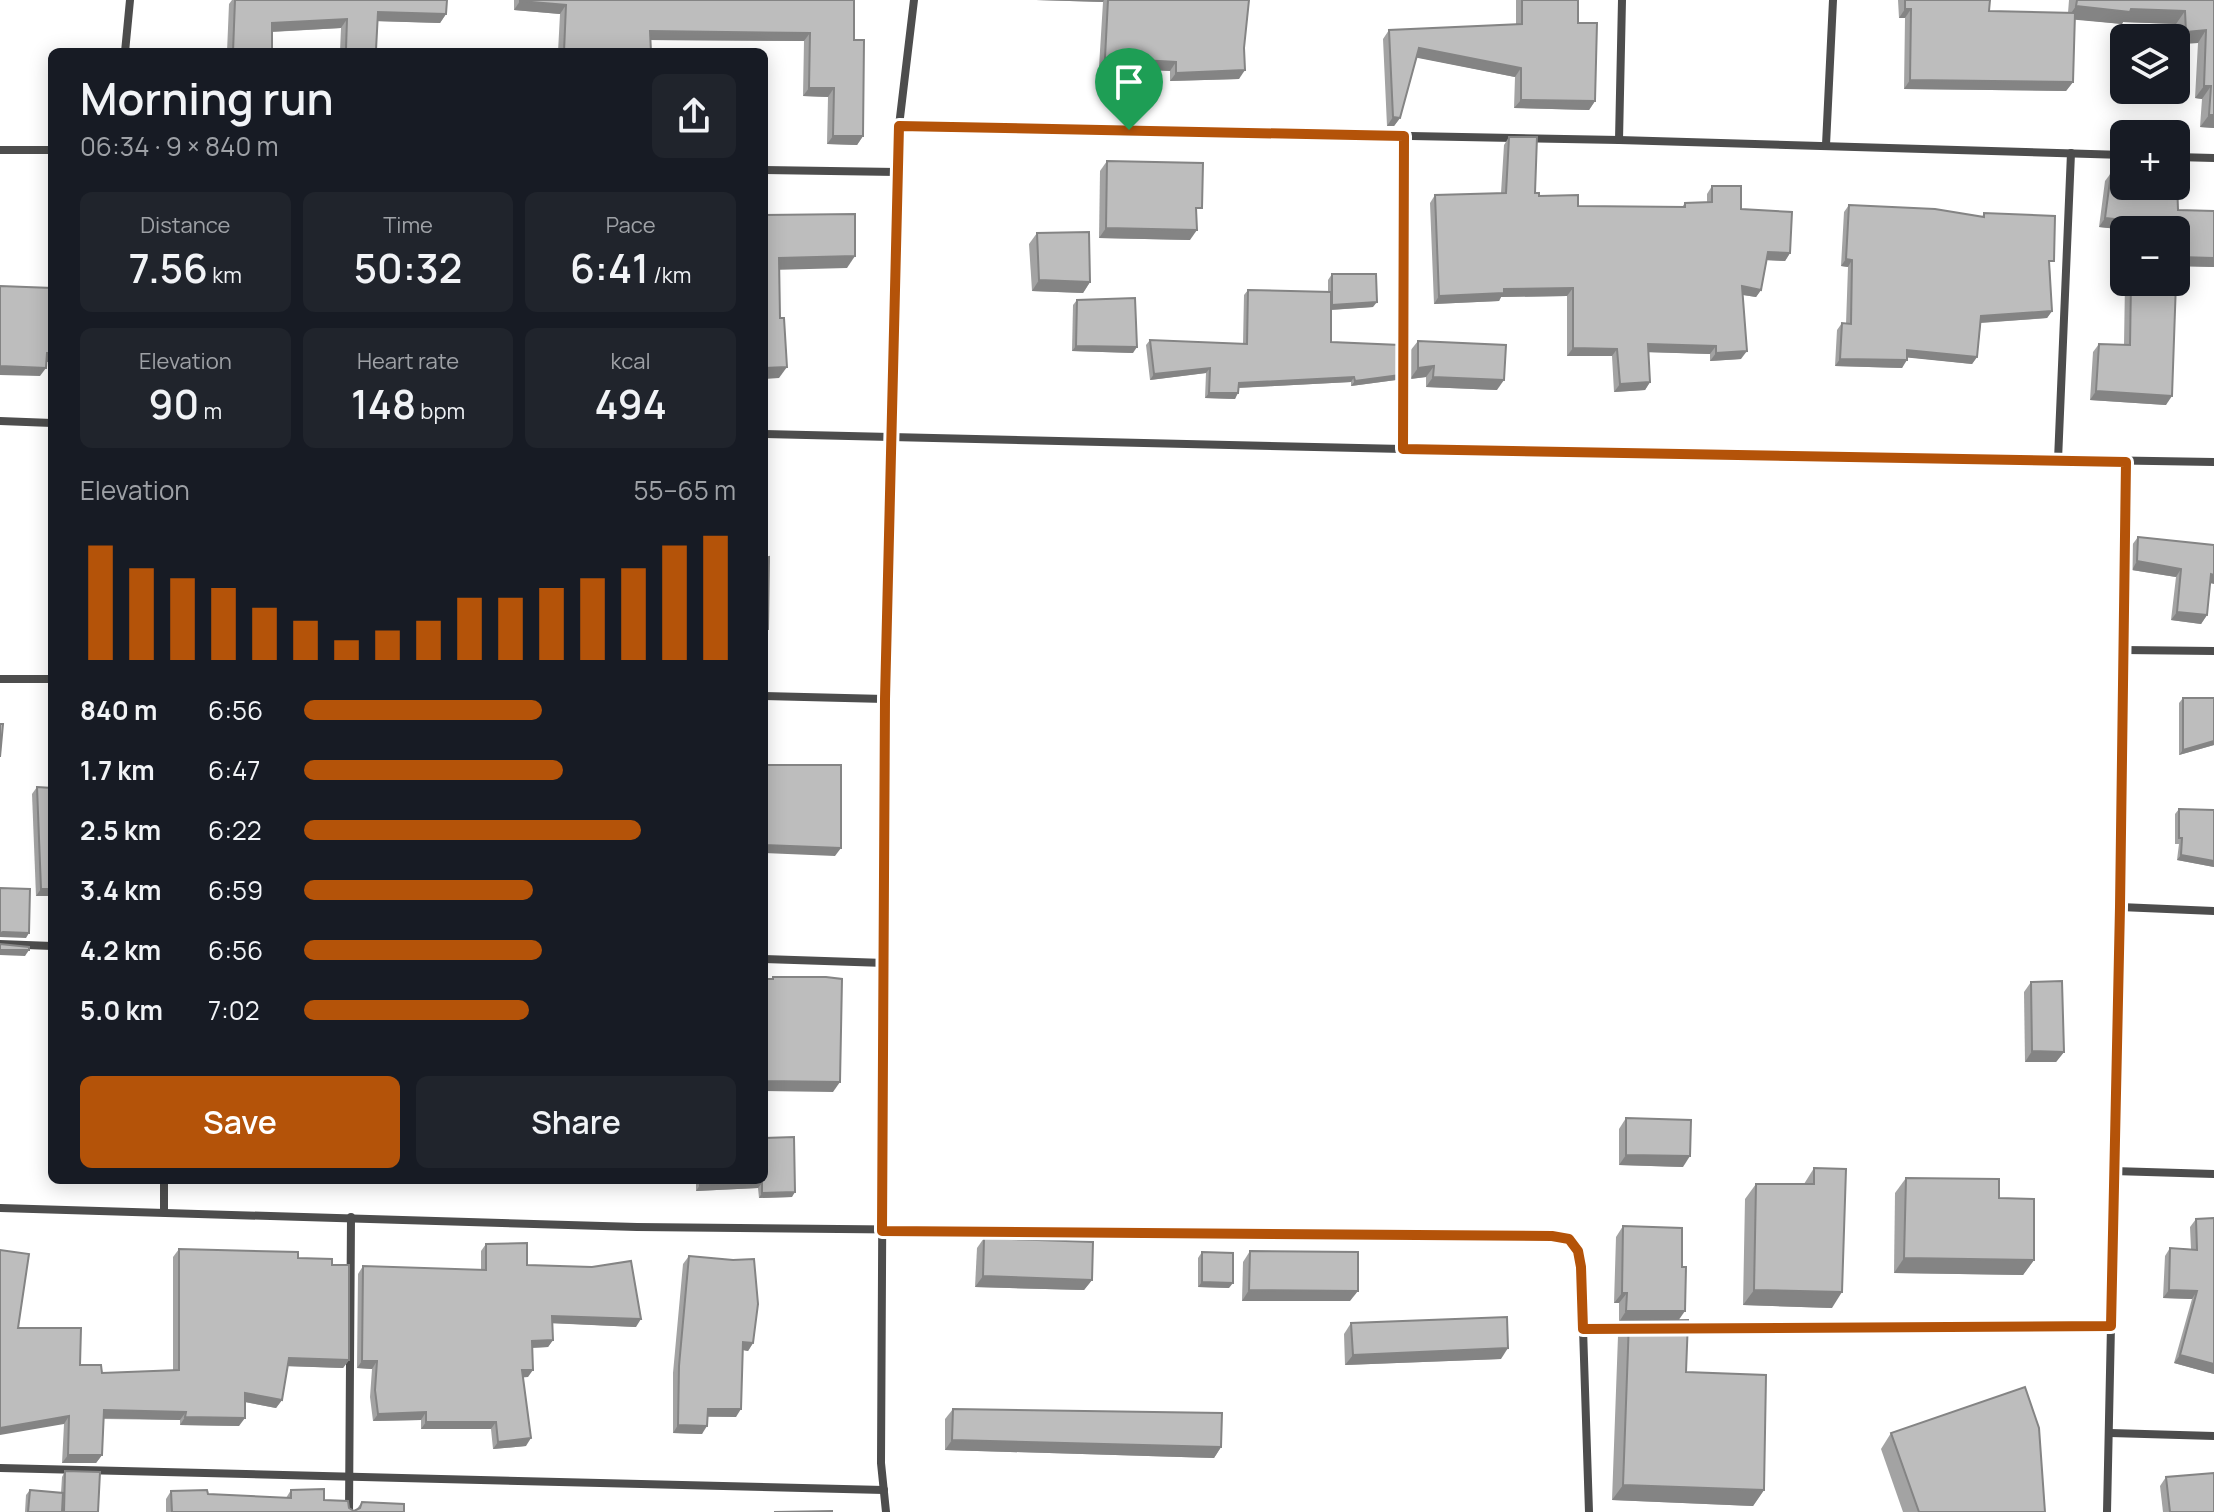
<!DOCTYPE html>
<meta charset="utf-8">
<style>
body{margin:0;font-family:Manrope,sans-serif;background:#20242c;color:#f1f3f6;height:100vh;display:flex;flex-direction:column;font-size:30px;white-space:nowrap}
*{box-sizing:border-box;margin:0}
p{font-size:26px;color:#9ea1a6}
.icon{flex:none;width:44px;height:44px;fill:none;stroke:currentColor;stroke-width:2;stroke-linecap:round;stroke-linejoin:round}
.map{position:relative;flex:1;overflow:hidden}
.details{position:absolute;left:48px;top:48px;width:720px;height:1136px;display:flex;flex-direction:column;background:#171b24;border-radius:12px;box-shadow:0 4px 20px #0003}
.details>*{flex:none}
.controls{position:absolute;left:2110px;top:24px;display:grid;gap:16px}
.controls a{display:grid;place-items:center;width:80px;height:80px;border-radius:12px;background:#171b24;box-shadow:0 4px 20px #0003;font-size:40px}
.pin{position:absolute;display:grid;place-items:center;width:68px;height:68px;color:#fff;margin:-82px -34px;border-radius:50% 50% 50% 0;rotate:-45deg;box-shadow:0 0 8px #0007}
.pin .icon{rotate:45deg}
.round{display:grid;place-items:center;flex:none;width:84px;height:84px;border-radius:12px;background:#20242c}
.headline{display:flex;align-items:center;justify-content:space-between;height:136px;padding:0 32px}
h1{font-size:44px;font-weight:600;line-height:60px}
.figures{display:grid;grid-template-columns:repeat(3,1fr);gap:12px;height:136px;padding:8px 32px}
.figures div{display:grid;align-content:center;border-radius:12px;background:#20242c;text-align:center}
.figures b{font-size:40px;font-weight:600}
.figures small{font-size:22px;font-weight:400}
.figures p{font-size:22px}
.chart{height:224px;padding:16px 32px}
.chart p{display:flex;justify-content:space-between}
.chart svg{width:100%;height:144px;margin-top:8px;stroke:#b45309;stroke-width:6}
.primary-button{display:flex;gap:16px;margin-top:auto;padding:16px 32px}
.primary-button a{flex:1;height:92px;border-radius:12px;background:#b45309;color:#fff;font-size:32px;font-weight:600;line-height:92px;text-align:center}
.primary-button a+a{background:#20242c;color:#f1f3f6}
ul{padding:0 32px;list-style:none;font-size:26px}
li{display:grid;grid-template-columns:128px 96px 1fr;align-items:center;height:60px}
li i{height:20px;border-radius:10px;background:#b45309}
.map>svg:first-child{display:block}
</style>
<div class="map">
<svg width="2214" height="1512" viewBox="0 0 2214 1512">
<rect width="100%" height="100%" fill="#fff"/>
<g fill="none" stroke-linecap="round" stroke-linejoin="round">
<g stroke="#4d4d4d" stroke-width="8">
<path d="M125 52 130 0"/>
<path d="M899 126 1619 140 2124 155"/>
<path d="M1619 140 1622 0"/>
<path d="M1826 145 1833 0"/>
<path d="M0 150H52"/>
<path d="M2176 157 2214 158"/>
<path d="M764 170 897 172"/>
<path d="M0 421 52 423"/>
<path d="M764 434 1403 449 2214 462"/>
<path d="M1403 449 1404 136"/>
<path d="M2058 460 2071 153"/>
<path d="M2123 650 2214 651"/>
<path d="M0 679H52"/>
<path d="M764 696 885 699"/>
<path d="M2120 907 2214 911"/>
<path d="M0 944 52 946"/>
<path d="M764 959 885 963"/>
<path d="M2113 1171 2214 1174"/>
<path d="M164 1180V1212"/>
<path d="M0 1208 637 1227 1552 1236 1569 1239 1578 1251 1581 1267 1589 1512"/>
<path d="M1680 1328 2111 1326"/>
<path d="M1583 1329 1634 1328"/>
<path d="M2110 1433 2214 1436"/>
<path d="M0 1468 884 1490"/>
<path d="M349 1512 351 1217"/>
<path d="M886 1512 881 1463 885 699 890 436 899 126 914 0"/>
<path d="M2107 1512 2120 907 2126 462"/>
</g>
</g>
<g fill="#a3a3a3">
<path d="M232 0H447L446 14 440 23 378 21 376 50 375 52H340L341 28 272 32V52H227L229 4Z"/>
<path d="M514 0H854V40L863 136 857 145 827 144 828 97 803 96 804 41 650 40 651 52H558L560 14 514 10Z"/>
<path d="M1036 0H1249L1239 79 1170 81V71L1099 67 1103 2Z"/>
<path d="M1516 0H1578V23L1595 101 1589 110 1514 108 1515 77 1416 57 1400 118 1394 126H1387L1383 39 1389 30 1516 24Z"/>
<path d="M1898 0H1990L1989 11 2068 13 2069 0H2214V128L2200 127 2202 99 2195 98 2198 43 2177 44 2176 24 2123 22 2122 24 2074 19 2073 82 2066 91 1904 89 1905 18H1899Z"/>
<path d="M1509 137 1535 193 1539 196 1578 206 1682 207 1685 203 1707 202V194L1712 186 1741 209 1790 253 1785 261 1767 260 1761 290 1756 297 1743 295 1741 359 1710 361V354L1648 352 1650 382 1645 390 1614 392 1612 356H1567V296L1501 297 1499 301 1434 304 1430 203 1435 195 1501 193 1504 145Z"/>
<path d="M1107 161 1190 240 1099 238 1100 171Z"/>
<path d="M2111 173 2178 210 2214 267 2176 266V230H2127L2099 227 2105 181Z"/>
<path d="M1849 205 1982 217 1984 213 2050 268 2052 311 2047 318 1981 323 1977 357 1972 364 1907 357 1902 368 1835 366 1837 330 1842 323 1846 324 1848 267 1841 266 1844 212Z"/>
<path d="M1037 233 1090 282 1083 293 1032 291 1029 244Z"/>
<path d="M1332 274 1373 307 1331 310V342L1396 380 1351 386V382L1238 388 1235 399 1205 398 1206 373 1150 380 1146 345 1150 340 1243 344 1244 295 1248 290 1328 292V280Z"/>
<path d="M2125 282H2176L2166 405 2090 400 2093 352 2099 344 2124 345Z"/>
<path d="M1077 300 1133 353 1072 351 1073 305Z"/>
<path d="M1418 341 1497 390 1426 387V377L1410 379V351Z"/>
<path d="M2138 537 2210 583 2207 615 2201 624 2171 620 2176 577 2132 570V545Z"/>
<path d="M2183 698H2214V745L2179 755V703Z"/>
<path d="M37 787 52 788V896H36L32 794Z"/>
<path d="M2179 809 2214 810V867L2177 860 2179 844H2175V814Z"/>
<path d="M2031 982 2064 1052 2056 1062H2025L2024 992Z"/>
<path d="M1626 1118 1683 1167 1619 1165V1129Z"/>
<path d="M1814 1168 1832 1308 1743 1305 1745 1199 1756 1184H1804Z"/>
<path d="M1906 1178 1999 1198 2034 1260 2023 1275 1894 1273 1895 1193Z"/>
<path d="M696 1180H764L792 1197 759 1198 758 1188 696 1191Z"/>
<path d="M2196 1219 2214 1374 2174 1363 2192 1299 2163 1298 2165 1256 2170 1248 2191 1249 2190 1227Z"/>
<path d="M1623 1226 1678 1320 1686 1372 1764 1490 1753 1506 1612 1500 1618 1336 1628 1322H1619V1303H1614L1616 1237Z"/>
<path d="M984 1238 1092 1280 1084 1290 975 1287 977 1248Z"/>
<path d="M486 1244 527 1265 636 1327 552 1323 553 1340 548 1347 532 1348 528 1377H523L526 1446 493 1449 491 1429H421V1420L373 1421 370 1397 372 1369 357 1368 358 1274 363 1266 481 1270V1251Z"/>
<path d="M179 1249 298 1258 332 1265 349 1360 343 1368 287 1366 282 1400 276 1408 245 1402 239 1426 180 1425V1420L104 1419 102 1455 96 1463H62L64 1424 18 1328 80 1365 102 1373 173 1370V1257Z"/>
<path d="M1250 1251 1350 1301H1242L1243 1262Z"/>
<path d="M1202 1252 1229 1288 1198 1287V1258Z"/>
<path d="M689 1256 753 1343 748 1351 743 1350 736 1417H707L702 1434 673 1433V1373L683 1264Z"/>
<path d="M1351 1323 1501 1359 1345 1365 1344 1334Z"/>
<path d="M953 1409 1221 1447 1214 1458 945 1450V1419Z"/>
<path d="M1891 1433 2045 1512H1903L1881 1449Z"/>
<path d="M65 1471 98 1512H25L26 1495 30 1490 61 1493 62 1477Z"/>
<path d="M2166 1477 2214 1512H2163L2160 1486Z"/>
<path d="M291 1490 349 1508 354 1511 356 1510 362 1502 404 1512H166V1499L171 1491 208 1494 286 1498Z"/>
</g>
<g fill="#848484">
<path d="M1036 0H1104L1103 2Z"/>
<path d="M520 1 566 5 560 14 514 10Z"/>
<path d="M2076 6 2185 11 2176 24 2123 22 2122 24 2067 19Z"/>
<path d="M1905 9H1911L1905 18H1899Z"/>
<path d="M378 12 446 14 440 23 372 21Z"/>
<path d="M347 19 341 28 266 32 272 23Z"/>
<path d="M2206 30 2198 43 2177 44 2186 32Z"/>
<path d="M650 31 810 33 804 41 644 40Z"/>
<path d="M1419 48 1521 68 1515 77 1413 57Z"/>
<path d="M346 49 376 50 375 52H344Z"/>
<path d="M1105 58 1176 62 1170 71 1099 67Z"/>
<path d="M1245 70 1239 79 1170 81 1176 73Z"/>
<path d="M1910 80 2073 82 2066 91 1904 89Z"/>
<path d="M2204 86H2211L2202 99 2195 98Z"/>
<path d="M809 88H834L828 97 803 96Z"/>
<path d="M1521 100 1595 101 1589 110 1514 108Z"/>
<path d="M2209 115H2214V128L2200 127Z"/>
<path d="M1393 117 1400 118 1394 126H1387Z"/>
<path d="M833 136H863L857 145 827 144Z"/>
<path d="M2105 218 2133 221 2127 230 2099 227Z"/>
<path d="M1106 228 1197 230 1190 240 1099 238Z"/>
<path d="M1768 252 1790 253 1785 261 1763 260Z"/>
<path d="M855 256 847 268 771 270 779 258Z"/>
<path d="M2179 257 2214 258V267L2176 266V261Z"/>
<path d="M1846 259 1852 260 1848 267 1841 266Z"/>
<path d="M1039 280 1090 282 1083 293 1032 291Z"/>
<path d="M1742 286 1761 290 1756 297 1737 294Z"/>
<path d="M1573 288 1567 296 1501 297 1499 301 1434 304 1439 296 1504 289Z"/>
<path d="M1377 302 1373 307 1328 310 1332 305Z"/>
<path d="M2052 311 2047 318 1976 323 1981 316Z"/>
<path d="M1648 344 1716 346 1710 354 1642 352Z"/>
<path d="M1076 346 1137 347 1133 353 1072 351Z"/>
<path d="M1573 348 1617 349 1612 356H1567Z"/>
<path d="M1907 350 1977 357 1972 364 1902 357Z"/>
<path d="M1747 351 1741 359 1710 361 1716 353Z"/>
<path d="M47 353H52V362H40Z"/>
<path d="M1840 359 1907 360 1902 368 1835 366Z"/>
<path d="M0 366 46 368 40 376 0 375Z"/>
<path d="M1434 366 1426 377 1410 379 1418 368Z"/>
<path d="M787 367 779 378 764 379V368Z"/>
<path d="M1210 368 1206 373 1150 380 1154 374Z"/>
<path d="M1400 375 1396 380 1351 386 1355 381Z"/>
<path d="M1354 377 1351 382 1235 388 1239 383Z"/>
<path d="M1433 377 1504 380 1497 390 1426 387Z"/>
<path d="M1650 382 1645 390 1614 392 1620 384Z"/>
<path d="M2096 391 2172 396 2166 405 2090 400Z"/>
<path d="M1209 393H1238L1235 399 1205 398Z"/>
<path d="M2137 561 2181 569 2176 577 2132 570Z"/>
<path d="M2211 574 2214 575V584L2205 582Z"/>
<path d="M2177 612 2207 615 2201 624 2171 620Z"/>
<path d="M2214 741V745L2179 755 2183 750Z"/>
<path d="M765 845 841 848 835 856 764 853Z"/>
<path d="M2181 855 2214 861V867L2177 860Z"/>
<path d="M41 889H52V896H36Z"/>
<path d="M3 932 29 933 26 938 0 937V933Z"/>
<path d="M0 950H29L25 956 0 955Z"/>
<path d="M2032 1051 2064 1052 2056 1062H2025Z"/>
<path d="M764 1081 840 1082 833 1092 764 1091Z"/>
<path d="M1626 1155 1690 1156 1683 1167 1619 1165Z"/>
<path d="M762 1183 758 1188 696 1191 700 1185Z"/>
<path d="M795 1192 792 1197 759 1198 762 1193Z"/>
<path d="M1904 1258 2034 1260 2023 1275 1894 1273Z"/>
<path d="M983 1276 1092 1280 1084 1290 975 1287Z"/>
<path d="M1202 1282 1233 1283 1229 1288 1198 1287Z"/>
<path d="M1249 1290 1358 1291 1350 1301H1242Z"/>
<path d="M1754 1290 1842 1292 1832 1308 1743 1305Z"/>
<path d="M2169 1290 2197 1291 2192 1299 2163 1298Z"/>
<path d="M1622 1293H1627L1619 1303H1614Z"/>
<path d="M1626 1311H1685L1678 1321 1619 1322Z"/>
<path d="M552 1316 641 1319 636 1327 547 1323Z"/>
<path d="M553 1340 548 1347 527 1348 532 1341Z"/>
<path d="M743 1342 753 1343 748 1351 738 1349Z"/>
<path d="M1508 1348 1501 1359 1345 1365 1353 1355Z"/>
<path d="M2180 1355 2214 1364V1374L2174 1363Z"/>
<path d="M289 1358 349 1360 343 1368 283 1366Z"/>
<path d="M362 1361H377L372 1369 357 1368Z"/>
<path d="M522 1370H533L528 1377 517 1378Z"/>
<path d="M245 1393 282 1400 276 1408 240 1401Z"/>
<path d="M708 1409H741L736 1417 702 1416Z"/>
<path d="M104 1410 186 1412 180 1420 98 1418Z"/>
<path d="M426 1412 421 1420 373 1421 378 1414Z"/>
<path d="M69 1416 64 1424 0 1435V1428Z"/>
<path d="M185 1417 245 1418 239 1426 180 1425Z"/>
<path d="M426 1422H496L491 1429H421Z"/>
<path d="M678 1425 707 1426 702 1434 673 1433Z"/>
<path d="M531 1438 526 1446 493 1449 498 1442Z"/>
<path d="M952 1440 1221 1447 1214 1458 945 1450Z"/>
<path d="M68 1455H102L96 1463H62Z"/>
<path d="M1623 1485 1764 1490 1753 1506 1612 1500Z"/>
</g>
<g fill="#bdbdbd" stroke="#848484" stroke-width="2">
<path d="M235 0H447L446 14 378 12 376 50 346 49 347 19 272 23V52H233Z"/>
<path d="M520 0H854V40H864L863 136H833L834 88H809L810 33 650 31 651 52H564L566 5 520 1Z"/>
<path d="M1108 0H1249L1244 48 1245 70 1176 73V62L1105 58Z"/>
<path d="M1522 0H1578V23H1597L1595 101 1521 100V68L1419 48 1400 118 1393 117 1389 30 1522 24Z"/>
<path d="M1905 0H1990L1989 11 2075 13 2073 82 1910 80 1911 9H1905Z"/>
<path d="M2077 0H2214V115H2209L2211 86H2204L2206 30 2186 32 2185 11 2131 9 2130 12 2076 6Z"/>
<path d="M1509 137H1537L1535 193H1539V196L1578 195V206L1685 207V203L1712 202V186H1741V209L1792 212 1790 253 1768 252 1761 290 1742 286 1747 351 1716 353V346L1648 344 1650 382 1620 384 1617 349 1573 348V288L1504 289V293L1439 296 1435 195 1506 193Z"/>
<path d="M1107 161 1203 163 1202 208H1196L1197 230 1106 228Z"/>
<path d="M2111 173 2124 174V186H2176V181H2177L2178 210 2214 211V258L2179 257 2177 260 2176 279V230H2132L2133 221 2105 218Z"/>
<path d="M1849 205 1935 209 1984 217V213L2055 216 2054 261H2049L2052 311 1981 316 1977 357 1907 350V360L1840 359 1842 323 1851 324 1852 260 1846 259Z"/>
<path d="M855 214V256L779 258 780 318H784L787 367 764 368V215Z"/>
<path d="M1089 232 1090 282 1039 280 1037 233Z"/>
<path d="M1332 274H1376L1377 302 1332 305Z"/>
<path d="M2131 282H2176L2172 396 2096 391 2099 344 2130 345Z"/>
<path d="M0 286 52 288V353H47L46 368 0 366Z"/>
<path d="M1248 290 1331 292V342L1400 345V375L1355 381 1354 377 1239 383 1238 393H1209L1210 368 1154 374 1150 340 1247 344Z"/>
<path d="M1135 298 1137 347 1076 346 1077 300Z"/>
<path d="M1418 341 1506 345 1504 380 1433 377 1434 366 1418 368Z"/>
<path d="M2138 537 2214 545V575L2211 574 2207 615 2177 612 2181 569 2137 561Z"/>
<path d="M769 557 768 629H764V558Z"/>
<path d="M2183 698H2214V741L2183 750Z"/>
<path d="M0 724H3L0 757Z"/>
<path d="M764 765H841V848L765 845 764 874Z"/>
<path d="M37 787 52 788V889H41Z"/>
<path d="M2179 809 2214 810V861L2181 855 2182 838H2179Z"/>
<path d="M0 888 30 889 29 933 3 932 0 933Z"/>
<path d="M0 944 29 947V950H0Z"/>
<path d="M773 977H826L842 979 840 1082 764 1081V979H773Z"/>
<path d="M2062 981 2064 1052 2032 1051 2031 982Z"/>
<path d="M1626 1118 1691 1120 1690 1156 1626 1155Z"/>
<path d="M794 1137 795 1192 762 1193V1183L700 1185V1180H764V1138Z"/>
<path d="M1814 1168 1846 1169 1842 1292 1754 1290 1756 1184H1814Z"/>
<path d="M1906 1178 1999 1179V1198L2034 1199V1260L1904 1258Z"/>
<path d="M2214 1218V1364L2180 1355 2197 1291 2169 1290 2170 1248 2197 1250 2196 1219Z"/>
<path d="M1623 1226 1682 1228V1267H1686L1685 1311H1626L1627 1293H1622Z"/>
<path d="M984 1238 1093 1242 1092 1280 983 1276Z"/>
<path d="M527 1243V1265L592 1267 631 1261 641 1319 552 1316 553 1340 532 1341 533 1370H522L531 1438 498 1442 496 1422H426V1412L378 1414 375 1390 377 1361H362L363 1266 486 1270V1244Z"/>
<path d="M179 1249 298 1252V1258L332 1259V1265H349V1360L289 1358 282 1400 245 1393V1418L185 1417 186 1412 104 1410 102 1455H68L69 1416 0 1428V1250L29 1254 18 1328H81L80 1365H101L102 1373 179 1370Z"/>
<path d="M1250 1251 1358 1252V1291L1249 1290Z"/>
<path d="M1202 1252 1233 1253V1283L1202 1282Z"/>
<path d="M689 1256 733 1260 754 1259 758 1304 753 1343 743 1342 741 1409H708L707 1426 678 1425 679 1366Z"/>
<path d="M1507 1317 1508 1348 1353 1355 1351 1323Z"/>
<path d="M1688 1320 1686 1372 1766 1375 1764 1490 1623 1485 1629 1321Z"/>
<path d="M2025 1387 2039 1428 2045 1512H1919L1891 1433Z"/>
<path d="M953 1409 1222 1413 1221 1447 952 1440Z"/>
<path d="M65 1471 100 1472 98 1512H64Z"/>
<path d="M2214 1473V1512H2170L2166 1477Z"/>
<path d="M324 1489V1500L348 1501 349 1508 354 1511 360 1508 362 1502 404 1504V1512H172L171 1491 207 1490 208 1494 291 1498V1490Z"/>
<path d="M30 1490 63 1493 62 1512H28Z"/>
<path d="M832 1511V1512H774Z"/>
</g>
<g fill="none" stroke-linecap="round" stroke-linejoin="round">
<defs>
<path id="route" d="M899 126 1404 136 1403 449 2126 462 2120 907 2111 1326 1583 1329 1581 1267 1578 1251 1569 1239 1552 1236 882 1231 885 699Z"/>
</defs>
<use href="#route" stroke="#fff" stroke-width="16"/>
<use href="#route" stroke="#b45309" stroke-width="10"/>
</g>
</svg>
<div class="controls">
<a><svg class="icon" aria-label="layers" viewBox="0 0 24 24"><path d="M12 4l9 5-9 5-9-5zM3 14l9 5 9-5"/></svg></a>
<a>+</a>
<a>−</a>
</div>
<div class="pin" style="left:1129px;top:130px;background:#1e9e55"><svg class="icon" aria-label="arrive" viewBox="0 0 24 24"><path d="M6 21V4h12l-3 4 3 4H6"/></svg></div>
<section class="details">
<div class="headline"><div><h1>Morning run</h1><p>06:34 · 9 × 840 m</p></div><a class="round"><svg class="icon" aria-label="share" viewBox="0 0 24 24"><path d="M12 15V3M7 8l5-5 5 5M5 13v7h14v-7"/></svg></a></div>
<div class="figures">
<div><p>Distance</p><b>7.56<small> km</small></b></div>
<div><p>Time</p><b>50:32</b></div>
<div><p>Pace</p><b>6:41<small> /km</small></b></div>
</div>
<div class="figures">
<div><p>Elevation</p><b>90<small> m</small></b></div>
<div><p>Heart rate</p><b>148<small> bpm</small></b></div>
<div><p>kcal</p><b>494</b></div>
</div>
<div class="chart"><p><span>Elevation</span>55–65 m</p>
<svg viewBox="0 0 160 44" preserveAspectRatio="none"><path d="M5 44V9M15 44V16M25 44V19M35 44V22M45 44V28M55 44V32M65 44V38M75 44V35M85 44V32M95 44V25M105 44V25M115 44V22M125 44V19M135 44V16M145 44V9M155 44V6"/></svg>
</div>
<ul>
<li><b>840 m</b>6:56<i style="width:55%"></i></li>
<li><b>1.7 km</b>6:47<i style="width:60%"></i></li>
<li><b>2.5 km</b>6:22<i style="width:78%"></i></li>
<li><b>3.4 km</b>6:59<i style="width:53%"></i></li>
<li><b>4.2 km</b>6:56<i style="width:55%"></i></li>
<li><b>5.0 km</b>7:02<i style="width:52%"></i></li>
</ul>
<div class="primary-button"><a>Save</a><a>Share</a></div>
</section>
</div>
